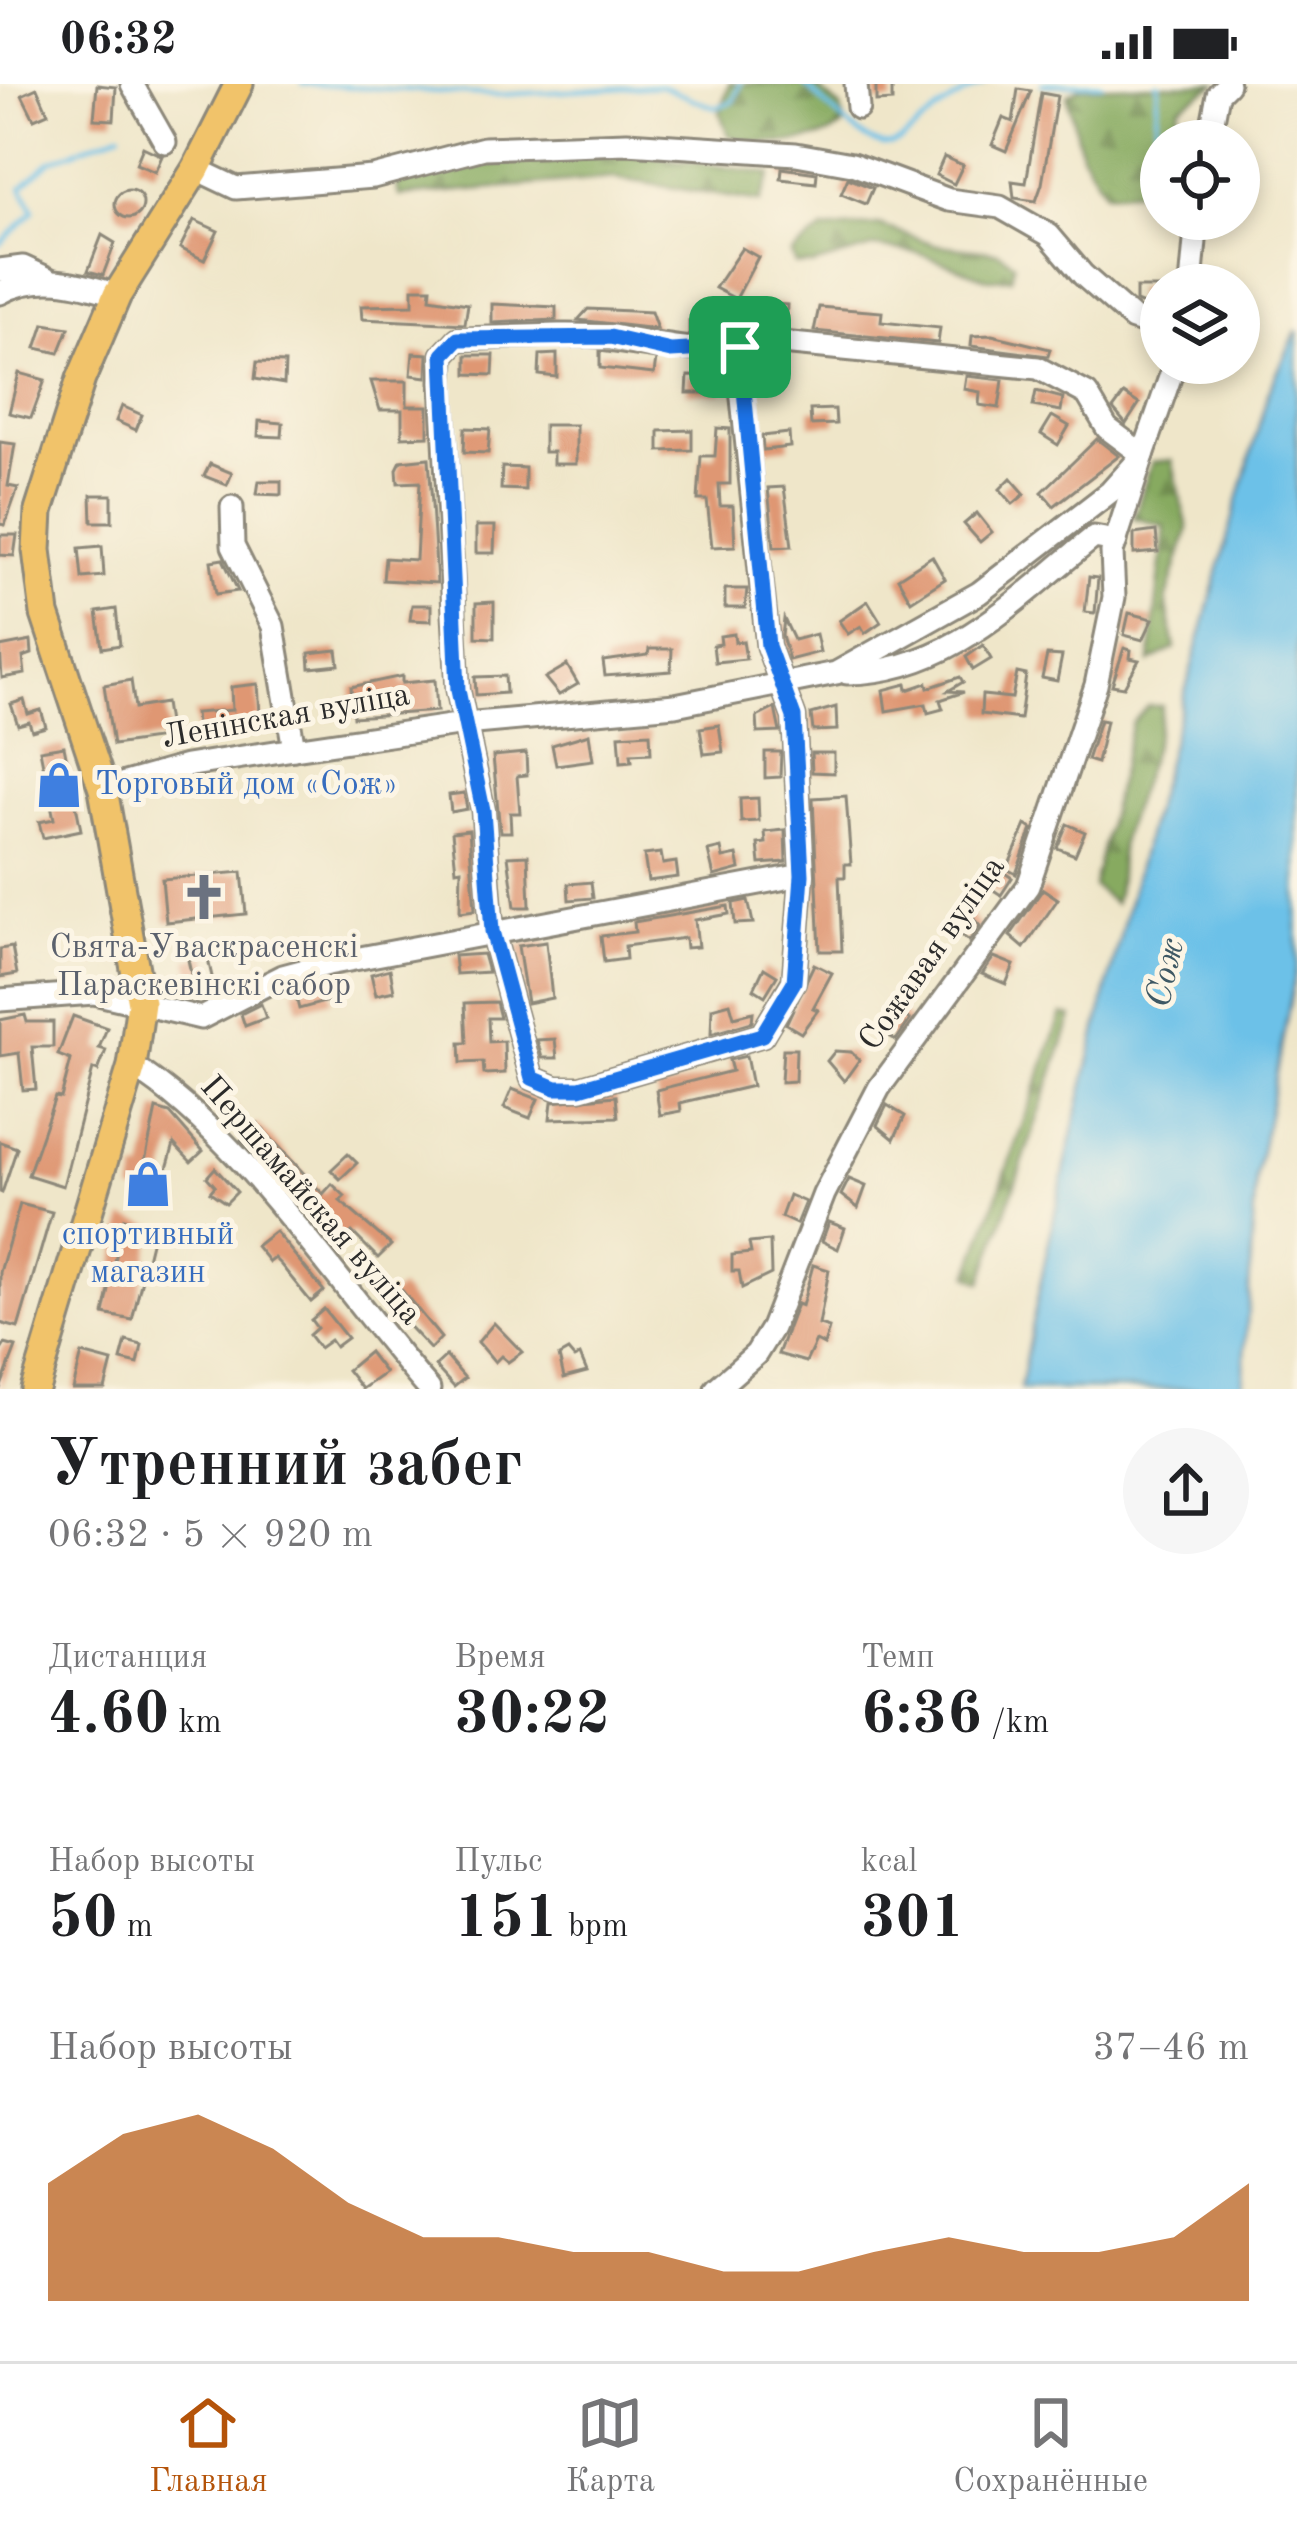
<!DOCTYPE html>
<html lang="ru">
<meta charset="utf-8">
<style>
body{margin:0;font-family:"Old Standard TT",serif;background:#f6f6f6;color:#202124;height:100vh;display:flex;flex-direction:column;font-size:45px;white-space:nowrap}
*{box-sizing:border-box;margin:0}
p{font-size:39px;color:#757577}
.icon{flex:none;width:66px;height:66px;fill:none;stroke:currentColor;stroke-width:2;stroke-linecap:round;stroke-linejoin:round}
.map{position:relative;height:1305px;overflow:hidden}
.side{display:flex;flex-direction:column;background:#fff;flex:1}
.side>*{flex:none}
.tools{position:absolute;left:1140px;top:36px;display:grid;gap:24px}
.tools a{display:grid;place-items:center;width:120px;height:120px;border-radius:50%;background:#fff;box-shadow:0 6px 18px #0003;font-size:60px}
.pin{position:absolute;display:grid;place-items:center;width:102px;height:102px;color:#fff;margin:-51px;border-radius:24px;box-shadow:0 6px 18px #0006}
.round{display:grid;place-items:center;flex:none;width:126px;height:126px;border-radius:63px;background:#f6f6f6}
.summary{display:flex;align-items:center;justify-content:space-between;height:204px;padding:0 48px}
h1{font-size:66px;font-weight:800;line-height:90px}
.stats{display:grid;grid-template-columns:repeat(3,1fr);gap:18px;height:204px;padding:12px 48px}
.stats div{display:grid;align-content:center}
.stats b{font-size:60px;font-weight:800}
.stats small{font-size:33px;font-weight:400}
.stats p{font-size:33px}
.chart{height:336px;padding:24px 48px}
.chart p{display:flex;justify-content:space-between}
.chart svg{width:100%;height:216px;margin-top:12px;fill:#b45309;opacity:.7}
.status{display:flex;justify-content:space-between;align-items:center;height:84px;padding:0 60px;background:#fff;direction:ltr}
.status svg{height:33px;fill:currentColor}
.dock{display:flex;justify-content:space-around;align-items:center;height:168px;border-top:3px solid #e0e0e0;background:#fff;font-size:33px;color:#757577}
.dock a{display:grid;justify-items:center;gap:6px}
.dock .selected{color:#b45309}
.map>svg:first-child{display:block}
</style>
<div class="status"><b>06:32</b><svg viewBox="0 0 49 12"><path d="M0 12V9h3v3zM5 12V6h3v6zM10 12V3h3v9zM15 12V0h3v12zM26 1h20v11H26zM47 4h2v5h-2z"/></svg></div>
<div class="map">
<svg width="1297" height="1305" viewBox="0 0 1297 1305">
<defs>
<pattern id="forest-firs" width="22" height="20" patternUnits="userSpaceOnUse" patternTransform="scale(3)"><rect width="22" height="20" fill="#87aa60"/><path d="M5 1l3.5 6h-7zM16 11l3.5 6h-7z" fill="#6f8b4f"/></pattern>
</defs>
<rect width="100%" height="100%" fill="#fcf5e5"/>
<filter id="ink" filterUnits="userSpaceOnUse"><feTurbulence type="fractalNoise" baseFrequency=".00833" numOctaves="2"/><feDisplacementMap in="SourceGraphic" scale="24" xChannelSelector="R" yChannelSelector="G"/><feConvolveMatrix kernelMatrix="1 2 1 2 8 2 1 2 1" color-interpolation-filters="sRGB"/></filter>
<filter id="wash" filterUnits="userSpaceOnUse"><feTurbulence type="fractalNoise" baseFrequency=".004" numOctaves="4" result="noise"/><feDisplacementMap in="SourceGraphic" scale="48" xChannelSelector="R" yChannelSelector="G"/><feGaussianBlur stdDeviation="2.7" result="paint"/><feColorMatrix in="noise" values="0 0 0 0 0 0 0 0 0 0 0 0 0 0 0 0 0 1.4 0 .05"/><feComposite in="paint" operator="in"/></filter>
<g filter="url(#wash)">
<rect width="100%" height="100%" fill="#efe6c9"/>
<g fill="url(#forest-firs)" stroke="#596a46" stroke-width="3">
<path d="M729 0H812L841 24 844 40C826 62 753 63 728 51L720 29Z"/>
<path d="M1216 0 1179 23 1174 57H1161V100L1156 105 1105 109 1081 69 1067 11 1081 3Z"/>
<path d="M636 70 771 90 760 118 614 94 399 112 396 96 479 72Z"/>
<path d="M878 141 937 161 998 168 1014 179 1011 194 989 195 918 169 875 163 813 181 795 180 791 170 823 146Z"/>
<path d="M1172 376 1188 445 1166 517 1175 564 1150 578 1165 442 1134 434 1152 378Z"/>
<path d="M1148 622H1162C1156 672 1135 707 1122 756 1117 778 1122 798 1114 820L1093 802 1132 639Z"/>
<path d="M1062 930 1072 933 982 1198 969 1191Z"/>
</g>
<path fill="#6cc1e8" stroke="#4c768a" stroke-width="3" d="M1297 246V881L1256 1093 1243 1305H1020C1081 968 1176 639 1268 309Z"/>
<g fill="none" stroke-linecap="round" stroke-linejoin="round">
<g stroke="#6cc1e8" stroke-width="4.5">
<path d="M302 0 496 11 661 2 715 24 733 17 740 0"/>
<path d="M804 0C915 110 880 46 984 0"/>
<path d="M1042 0H1102"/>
<path d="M1152 118 1158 0"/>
<path d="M0 160 34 127 22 103 50 77 120 49"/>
</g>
</g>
<g id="blocks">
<g fill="#df9773">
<path d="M876 0H892V17L876 18Z"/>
<path d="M97 1 116 3 114 36 94 35Z"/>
<path d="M37 4 48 29 34 35 22 11Z"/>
<path d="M1018 5 1031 7 1006 67 992 61 1003 34 1013 38Z"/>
<path d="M1041 9 1057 12 1042 100 1036 117 1014 114 1012 97 1026 99Z"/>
<path d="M143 63 162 72 155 88 136 80Z"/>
<path d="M944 73 963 81 954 100 936 91Z"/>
<path d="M782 84 817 89 816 99 781 95Z"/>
<path d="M848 94 873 104 866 120 841 110Z"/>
<circle cx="129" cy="120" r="14"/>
<path d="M194 136 218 147 204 176 180 164Z"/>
<path d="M102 151 115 159 103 191 88 187Z"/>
<path d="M742 164 758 173 736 215 715 204Z"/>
<path d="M413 204H431L430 214 468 220 465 240 362 235 361 222 413 221Z"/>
<path d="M1136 204H1161V228L1136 218Z"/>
<path d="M759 219 787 221 786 242 757 240Z"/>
<path d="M492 220 556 223V236L492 239Z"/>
<path d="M819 223 882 228 881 238 940 244 938 259 814 247Z"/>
<path d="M588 225 651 228 657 245 578 236Z"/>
<path d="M689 237 720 239 719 250H689Z"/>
<path d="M44 240 69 244 59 269 36 264Z"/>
<path d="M992 251 1050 265 1048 272 971 262 972 252Z"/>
<path d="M600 267 656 275 654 290 600 284Z"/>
<path d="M413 269 428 270 427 293 411 291Z"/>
<path d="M557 270V293L539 291 540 271Z"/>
<path d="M467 271H494L493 291 467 290Z"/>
<path d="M773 273V299L755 298 756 274Z"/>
<path d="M257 278 285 279 284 300 255 295Z"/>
<path d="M19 289 45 296 31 334 9 329Z"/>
<path d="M688 292 723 293V309H687Z"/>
<path d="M966 292 1003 296 999 324 979 321 980 308 964 305Z"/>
<path d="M371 297H407V322H428V352L402 353V326H380Z"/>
<path d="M1036 307 1063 314 1061 327 1033 322Z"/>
<path d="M1124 310 1139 320 1126 340 1113 325Z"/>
<path d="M122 322 142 331 136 346 116 337Z"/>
<path d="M835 325 836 340 811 341 810 326Z"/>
<path d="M1052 332 1069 342 1058 361 1041 350Z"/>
<path d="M259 337 283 339 282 353 258 352Z"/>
<path d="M544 341H576V380H553V368H544Z"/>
<path d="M465 344 490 345 488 369 464 368Z"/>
<path d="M717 344 730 345V400H719L720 422H733L735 462 712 463 707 416H698L701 372H715Z"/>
<path d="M692 346V366L659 367V347Z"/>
<path d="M789 349 790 363 763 366 762 352Z"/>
<path d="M1097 355 1119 372 1054 422 1042 408Z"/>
<path d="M0 358 15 360 8 402 18 404 5 441 0 440Z"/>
<path d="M429 374 437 499 383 496 385 474 416 476 420 398 398 399 397 385 401 377Z"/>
<path d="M210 380 232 389 227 401 204 392Z"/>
<path d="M502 383 525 384V406L501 405Z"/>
<path d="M1011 394 1025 410 1013 420 1000 405Z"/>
<path d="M259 397H281V411L257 410Z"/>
<path d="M784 403 792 462 774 463 768 404Z"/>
<path d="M91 411H112V438H92Z"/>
<path d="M977 429 992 448 980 458 964 440Z"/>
<path d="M476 442H495L494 469H476Z"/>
<path d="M1156 447 1158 468 1134 470V450Z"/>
<path d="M0 451H17L14 472 0 471Z"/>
<path d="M102 462 104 492 82 494 79 464Z"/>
<path d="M932 472 945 495 911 517 898 494Z"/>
<path d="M223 475 238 507 216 510 211 477Z"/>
<path d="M1089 493 1098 494 1095 529 1085 528Z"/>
<path d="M725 505H747L745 524H725Z"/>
<path d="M868 517 881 538 865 549 861 542 848 550 839 537Z"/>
<path d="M494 518V554L476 553V519Z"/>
<path d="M412 521H431V537L410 536Z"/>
<path d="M116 525 120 561 102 564 97 528Z"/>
<path d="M1129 529 1153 535 1143 556 1124 551Z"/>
<path d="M784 535 794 556 816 550 820 568 789 576 782 552Z"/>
<path d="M734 550 735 558 743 557 746 575 715 578 713 561 721 560 720 552Z"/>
<path d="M31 557 32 570 23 573 25 590 2 594 0 563Z"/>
<path d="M983 561 991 575 973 586 966 573Z"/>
<path d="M1124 564 1131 566 1130 574 1139 576 1124 603 1112 601Z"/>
<path d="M649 565H672L671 587 605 592 603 577 648 571Z"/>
<path d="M337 566 339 581 310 584 309 569Z"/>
<path d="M1047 571 1062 572 1057 597 1042 594Z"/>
<path d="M567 581 578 600 559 611 545 594Z"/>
<path d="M1017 589 1026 591 1020 635 981 630 982 611 1012 614Z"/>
<path d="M402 592V599L435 596 437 627 353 633 351 603Z"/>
<path d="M505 592 506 609 476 611 475 593Z"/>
<path d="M960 593 963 598 948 607 964 608 940 616 943 625 928 629 926 620 886 627 883 606 906 600 907 606 927 599 928 604Z"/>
<path d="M131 596 135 624 165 619 170 653 113 661 104 601Z"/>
<path d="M258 600 261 645 197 651 195 629 232 626 231 603Z"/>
<path d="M24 616 28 630 41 626 46 643 32 647 29 638 18 641 11 620Z"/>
<path d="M836 623 837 646 813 647 811 630Z"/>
<path d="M775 624 780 648 758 649 757 633Z"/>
<path d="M1100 636 1106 637 1097 679 1087 676Z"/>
<path d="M719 641 723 668 704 670 700 644Z"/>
<path d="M650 649 651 669 631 670 632 677 621 678 619 651Z"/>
<path d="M589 650 593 676 556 681 552 661Z"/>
<path d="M64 662 81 746 43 754 39 738 54 735 40 666Z"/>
<path d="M765 668H781L780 693 765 694Z"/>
<path d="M526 669 527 691 517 692 520 729H510L511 748H500L493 672Z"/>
<path d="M811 669H834V689L812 688Z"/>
<path d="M464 709 467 725 451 728 449 711Z"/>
<path d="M846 712 851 780H845V793H839L842 867H820L813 714Z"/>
<path d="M758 714 759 737 741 738 740 715Z"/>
<path d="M1067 740 1085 748 1075 771 1057 764Z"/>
<path d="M1026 741 1032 745 1016 790 1007 785Z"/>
<path d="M469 746 475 826 460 828 461 785 456 786 452 748Z"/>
<path d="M785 746 786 778 760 780 758 760 766 759 765 748Z"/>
<path d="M721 764 723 774 737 771 740 785 714 792 708 767Z"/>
<path d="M661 769 663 780 676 778 678 793 648 797 644 771Z"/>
<path d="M528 771 530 823H515L508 772Z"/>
<path d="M993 781 1012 794 1001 811 983 799Z"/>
<path d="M242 788 246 830 166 838 162 795Z"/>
<path d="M591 798 593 814 569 816 568 800Z"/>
<path d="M1043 805 1058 815 1024 864 1010 852Z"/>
<path d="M748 816 753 839 735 840 733 819Z"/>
<path d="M728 822 729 830 695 836 698 863 686 864 685 854 625 862 626 875 604 878 601 852 635 848 634 838Z"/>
<path d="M963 822 980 842 969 857 948 841Z"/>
<path d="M546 858 552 914 527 919 518 862Z"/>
<path d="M12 863 17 890 0 893V865Z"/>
<path d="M483 870 488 888 456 890 454 872Z"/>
<path d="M207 871 213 897 194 902 188 876Z"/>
<path d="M994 873 1014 881 1006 900 982 890Z"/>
<path d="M814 880 832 889 813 924 818 926 801 949 786 940Z"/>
<path d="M764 884 777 892 765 912 754 905Z"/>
<path d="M390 885 394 907 376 911 371 890Z"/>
<path d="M328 897 332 916 299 925 294 905Z"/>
<path d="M496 918 500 934H488L489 958 504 957 505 989 484 990 483 978 461 979 460 959H467L465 919Z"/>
<path d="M730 919 734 933 753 928 752 938 711 950 712 924Z"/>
<path d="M261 920 266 934 245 942 241 930Z"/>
<path d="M901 929 910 936 896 956 882 948Z"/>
<path d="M25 931 27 938H53V963H32L36 1005 23 1006 19 969 0 972V936Z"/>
<path d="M73 932 107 944 99 964 106 966 98 987 93 985 63 1102 28 1091 55 1013 61 1014 71 976 58 971Z"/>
<path d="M555 955 557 974H542L537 956Z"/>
<path d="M783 965H796L795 997 781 998Z"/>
<path d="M835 967 851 968 859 976 844 997 827 977Z"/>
<path d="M746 972 752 1002 680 1019 681 1027 660 1031 656 1006 732 987 729 976Z"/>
<path d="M512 1005 538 1015 530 1034 504 1024Z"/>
<path d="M224 1010 241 1030 231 1039 214 1019Z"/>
<path d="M616 1012 618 1033 550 1035 552 1018Z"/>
<path d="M887 1021 905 1032 894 1055 877 1041Z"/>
<path d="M156 1025 170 1029 203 1067 191 1078 174 1060 159 1113 132 1107 137 1086 143 1087Z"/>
<path d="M257 1039 323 1110 332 1100 345 1112 340 1117 391 1161 378 1174 352 1148 344 1155 293 1114 281 1099 287 1089 270 1073 264 1079 241 1056Z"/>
<path d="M0 1058 17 1064 2 1109 0 1108Z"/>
<path d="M348 1070 357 1079 340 1095 331 1086Z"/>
<path d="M215 1084 237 1108 226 1119 210 1108 215 1102 207 1093Z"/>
<path d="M849 1095 866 1102 858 1124 841 1111Z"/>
<path d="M789 1111 805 1118 796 1140 781 1133Z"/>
<path d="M20 1120 52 1128 18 1244 0 1239V1188Z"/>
<path d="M124 1134 155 1142 132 1236 104 1230Z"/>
<path d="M829 1138 845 1144 838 1165 822 1157Z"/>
<path d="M275 1147 324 1207 311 1218 281 1181 274 1174 269 1178 256 1162Z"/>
<path d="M770 1157 771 1190 742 1204 739 1187H732V1171L751 1169 749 1159Z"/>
<path d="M813 1181 829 1186 819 1241 829 1244 824 1261 816 1257 806 1278 778 1270 797 1220 802 1222Z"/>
<path d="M400 1204 441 1254 430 1265 385 1217Z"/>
<path d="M324 1225 347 1254 335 1263 330 1256 319 1264 309 1251 317 1244 311 1236Z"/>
<path d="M494 1239 522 1268 508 1278 501 1272 495 1278 478 1258Z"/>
<path d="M126 1257 142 1261 138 1280 121 1276Z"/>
<path d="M5 1260 16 1263 0 1305V1268Z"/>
<path d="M568 1267 574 1274 580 1271 587 1288 564 1294 559 1272Z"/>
<path d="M369 1268 385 1289 362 1305 347 1286Z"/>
<path d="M82 1270 112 1278 105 1305H73Z"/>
<path d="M446 1272 465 1294 454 1303 435 1282Z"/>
</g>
</g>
</g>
<g filter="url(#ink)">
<use href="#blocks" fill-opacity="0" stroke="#8d887a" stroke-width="3"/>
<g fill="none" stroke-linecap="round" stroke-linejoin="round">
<defs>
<g id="minor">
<path d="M132 0 165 58"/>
<path d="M856 0 858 24"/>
<path d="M1209 57 1218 10 1228 0"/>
<path d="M196 85 236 104 373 93 484 64 627 59 796 70 852 80 949 116 1000 123 1049 151 1083 191 1133 235 1161 244"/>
<path d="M0 186 23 183 49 195"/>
<path d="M1191 201 1197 135"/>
<path d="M0 209C37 188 78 198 117 211"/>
<path d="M232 423 233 462 273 542 294 665"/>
<path d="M847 589C951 588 1017 514 1094 453L1116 457"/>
<path d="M103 705 186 682 294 665 464 640 675 621 836 589 979 509 1110 408 1143 371 1175 279"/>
<path d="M0 916 94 909 201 934 283 892 328 880 802 791"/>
<path d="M132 982C241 1049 342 1207 429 1305"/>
<path d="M716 1305 756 1270 772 1244 824 1110 879 1004 1028 802 1096 601 1114 513 1112 468 1143 371 1107 344 1087 310 1038 284 761 257C701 275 669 260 611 253 561 248 508 254 458 255L443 271 442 298 458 606 483 726 492 847 532 994 556 1004H580L762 951 794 897 802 791 794 633 768 562 739 286C739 271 739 257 742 243"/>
</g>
<path id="major" d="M35 1305 132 982 141 919 103 705 45 530 37 466 39 427 81 295 117 211 196 85 239 0"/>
</defs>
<use href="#minor" stroke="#8d887a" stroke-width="27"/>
<use href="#major" stroke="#8d887a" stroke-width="33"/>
<use href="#minor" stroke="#fff" stroke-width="21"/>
<use href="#major" stroke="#f1c36a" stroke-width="27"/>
</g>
</g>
<g fill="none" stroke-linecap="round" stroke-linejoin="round" filter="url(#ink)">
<defs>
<path id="route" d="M610 253 671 267 740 263 768 562 794 633 802 791 794 898 762 951 580 1004H556L532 994 492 847 483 726 458 606 443 271 458 255Z"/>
</defs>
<use href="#route" stroke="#fff" stroke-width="24"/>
<use href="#route" stroke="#1a73e8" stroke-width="15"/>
</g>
<defs>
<symbol id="shop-bare" viewBox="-9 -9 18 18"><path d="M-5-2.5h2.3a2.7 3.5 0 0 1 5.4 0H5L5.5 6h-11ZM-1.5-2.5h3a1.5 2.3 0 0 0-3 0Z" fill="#3f7fe0" stroke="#fcf5e5" stroke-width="2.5" paint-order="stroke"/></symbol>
<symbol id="church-bare" viewBox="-9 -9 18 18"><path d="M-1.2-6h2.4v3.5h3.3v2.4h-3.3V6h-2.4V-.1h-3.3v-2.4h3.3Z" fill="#6b7280" stroke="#fcf5e5" stroke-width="2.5" paint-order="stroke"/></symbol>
</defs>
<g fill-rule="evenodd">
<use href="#shop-bare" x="26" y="668" width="66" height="66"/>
<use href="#church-bare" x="171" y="780" width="66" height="66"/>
<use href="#shop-bare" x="115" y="1067" width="66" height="66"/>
</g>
<g text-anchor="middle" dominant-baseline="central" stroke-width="10" stroke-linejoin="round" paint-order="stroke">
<g font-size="33" fill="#2b2b2b" stroke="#fcf5e5">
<text transform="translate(286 633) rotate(-10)">Ленінская вуліца</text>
<text transform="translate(933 870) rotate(-55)">Сожавая вуліца</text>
<text transform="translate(310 1117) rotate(49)">Першамайская вуліца</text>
</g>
<g font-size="33" fill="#366cbe" stroke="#fcf5e5" text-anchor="start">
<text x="95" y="701">Торговый дом «Сож»</text>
<text x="148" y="1151" text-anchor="middle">спортивный<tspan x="148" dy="38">магазин</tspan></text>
</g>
<g font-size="33" fill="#5b616d" stroke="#fcf5e5">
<text x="204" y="864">Свята-Уваскрасенскі<tspan x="204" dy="38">Параскевінскі сабор</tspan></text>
</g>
<g font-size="36" font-style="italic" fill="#3e5864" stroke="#fcf5e5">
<text transform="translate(1167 889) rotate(-77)">Сож</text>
</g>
</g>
</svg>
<div class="tools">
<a><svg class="icon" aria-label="locate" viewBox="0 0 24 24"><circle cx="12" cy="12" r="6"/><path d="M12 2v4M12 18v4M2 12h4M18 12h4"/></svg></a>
<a><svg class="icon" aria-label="layers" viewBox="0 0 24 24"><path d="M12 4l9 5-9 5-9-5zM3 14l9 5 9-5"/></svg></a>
</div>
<div class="pin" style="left:740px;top:263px;background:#1e9e55"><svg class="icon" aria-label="arrive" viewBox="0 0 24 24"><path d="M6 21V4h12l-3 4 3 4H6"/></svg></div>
</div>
<section class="side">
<div class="summary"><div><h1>Утренний забег</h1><p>06:32 · 5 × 920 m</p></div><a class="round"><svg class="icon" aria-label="share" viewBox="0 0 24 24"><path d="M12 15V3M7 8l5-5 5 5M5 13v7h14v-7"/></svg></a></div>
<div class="stats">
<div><p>Дистанция</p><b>4.60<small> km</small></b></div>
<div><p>Время</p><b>30:22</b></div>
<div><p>Темп</p><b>6:36<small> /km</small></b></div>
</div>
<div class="stats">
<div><p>Набор высоты</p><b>50<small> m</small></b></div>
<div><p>Пульс</p><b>151<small> bpm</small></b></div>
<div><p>kcal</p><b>301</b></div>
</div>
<div class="chart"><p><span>Набор высоты</span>37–46 m</p>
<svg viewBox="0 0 160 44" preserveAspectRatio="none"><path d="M0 44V20L10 10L20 6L30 13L40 24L50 31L60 31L70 34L80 34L90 38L100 38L110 34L120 31L130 34L140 34L150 31L160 20V44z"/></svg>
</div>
</section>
<nav class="dock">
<a class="selected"><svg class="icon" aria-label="home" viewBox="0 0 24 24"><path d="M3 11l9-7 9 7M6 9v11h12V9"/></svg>Главная</a>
<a><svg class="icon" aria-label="map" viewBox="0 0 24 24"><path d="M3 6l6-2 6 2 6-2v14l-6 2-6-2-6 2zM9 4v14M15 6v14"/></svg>Карта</a>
<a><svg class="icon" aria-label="saved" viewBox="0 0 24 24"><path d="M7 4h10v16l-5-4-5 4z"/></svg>Сохранённые</a>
</nav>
